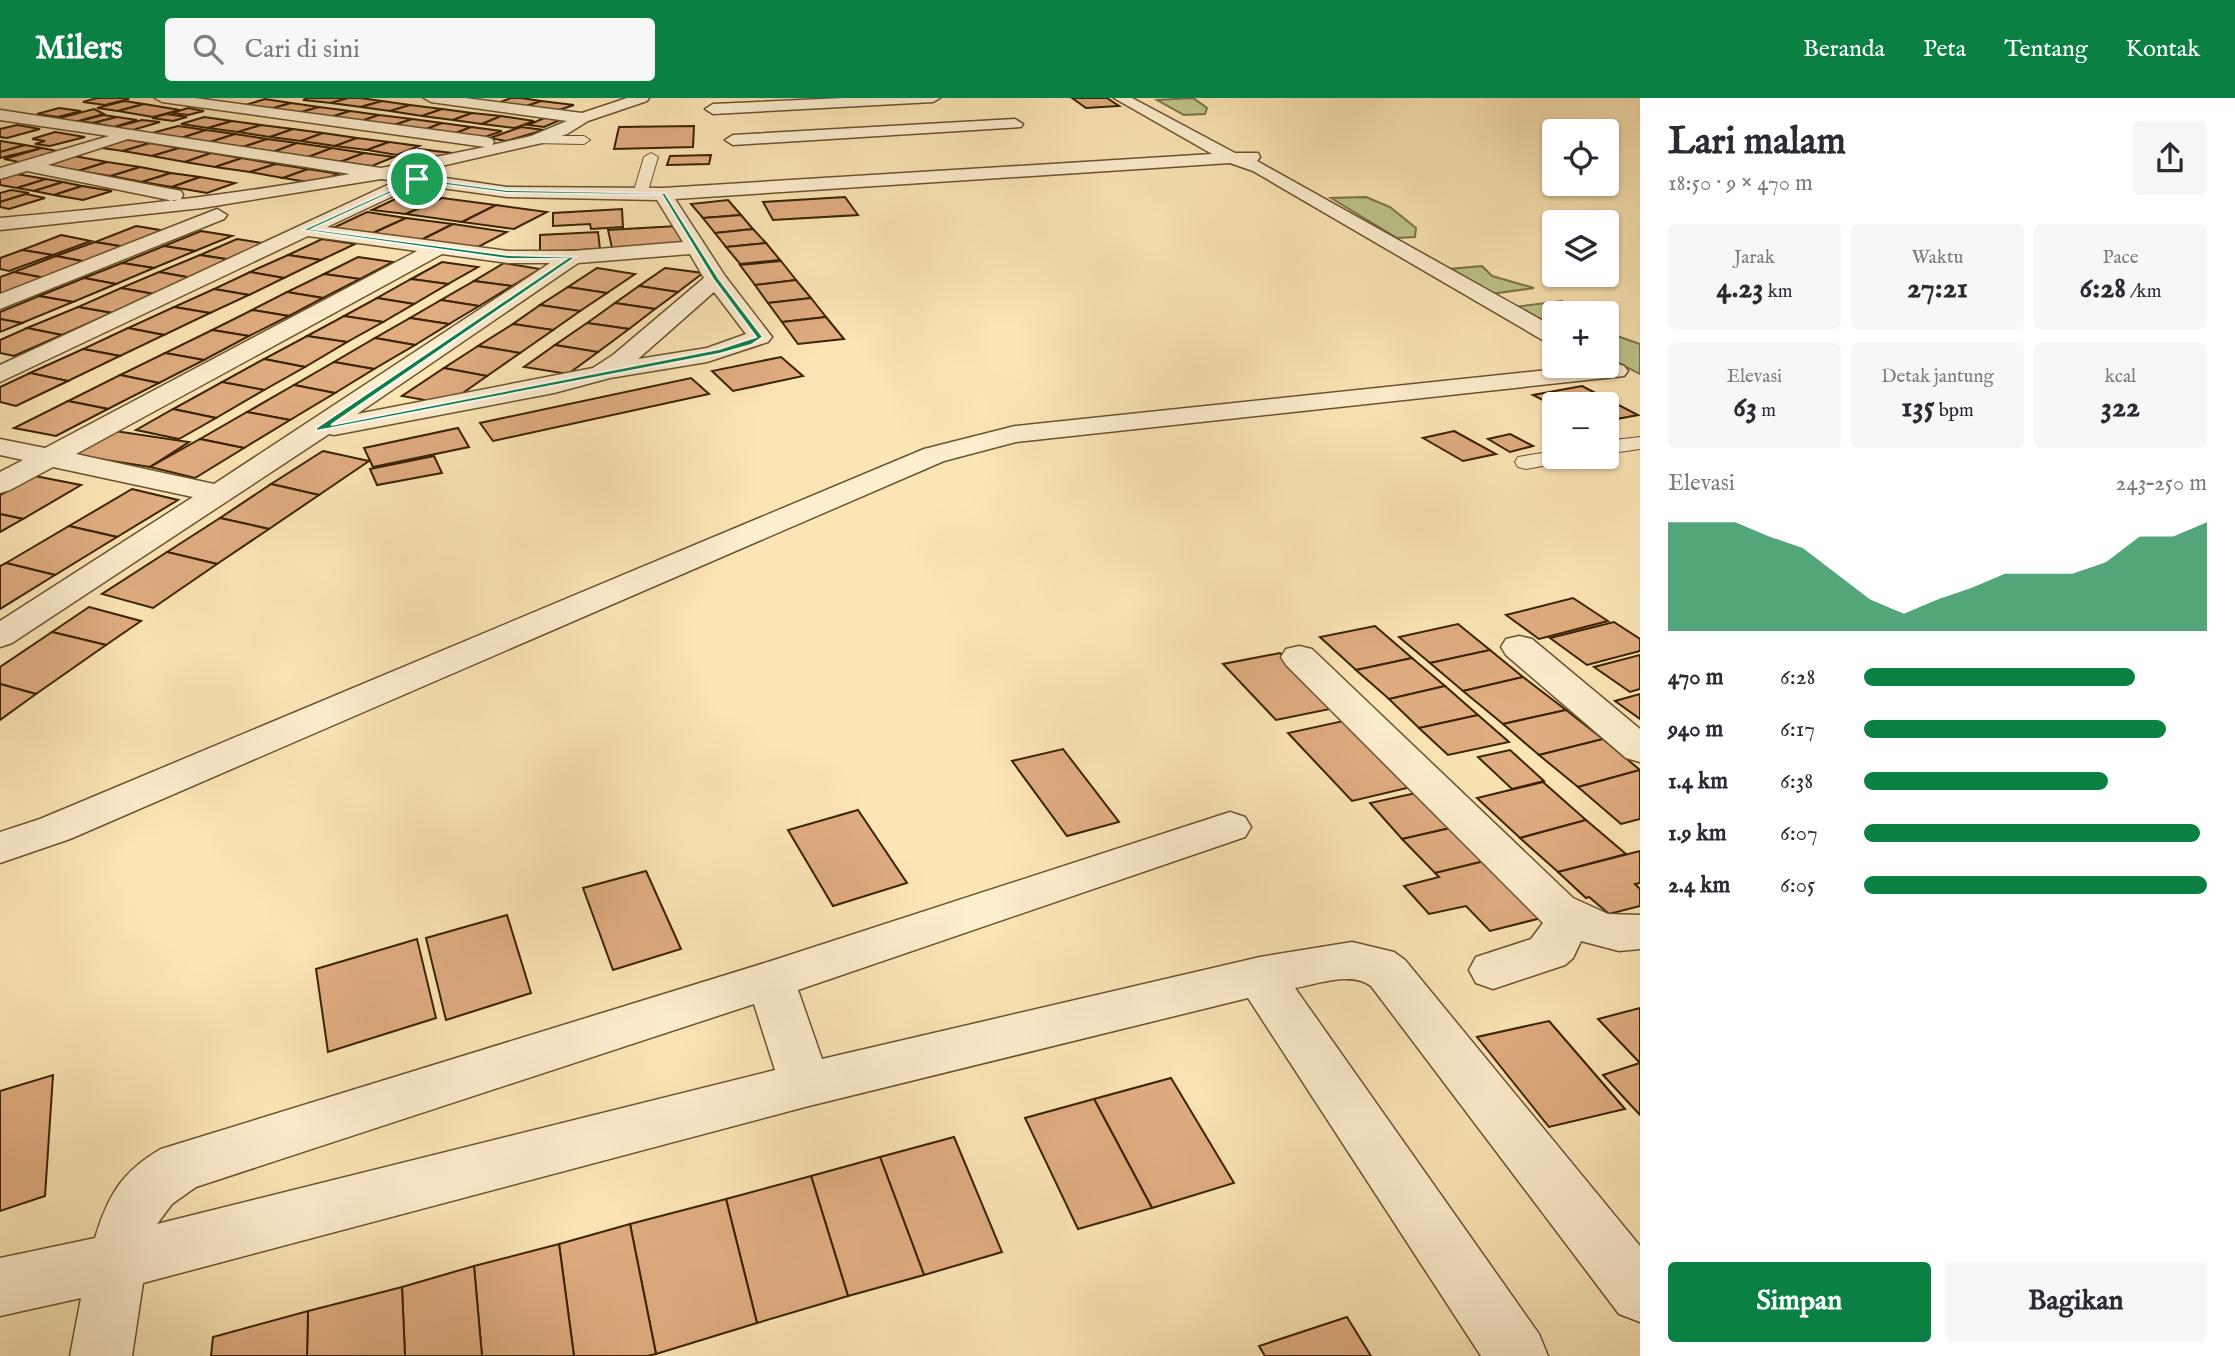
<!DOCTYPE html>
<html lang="id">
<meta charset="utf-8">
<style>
body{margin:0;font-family:"IM FELL English",serif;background:#f7f7f7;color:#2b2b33;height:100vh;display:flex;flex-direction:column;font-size:26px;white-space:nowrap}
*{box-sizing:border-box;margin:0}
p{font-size:23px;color:#7c7c81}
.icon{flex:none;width:38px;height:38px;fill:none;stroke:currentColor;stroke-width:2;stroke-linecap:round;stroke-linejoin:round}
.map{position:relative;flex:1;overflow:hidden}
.drawer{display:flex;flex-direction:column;background:#fff;width:595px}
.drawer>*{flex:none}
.controls{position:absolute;left:1542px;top:21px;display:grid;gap:14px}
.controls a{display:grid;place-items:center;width:77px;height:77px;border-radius:7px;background:#fff;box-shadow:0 2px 5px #0004;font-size:35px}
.pin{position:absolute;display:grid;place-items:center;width:60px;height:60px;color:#fff;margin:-30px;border:4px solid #fff;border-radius:50%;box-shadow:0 2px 7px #0007}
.round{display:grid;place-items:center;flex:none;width:74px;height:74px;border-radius:7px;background:#f7f7f7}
.head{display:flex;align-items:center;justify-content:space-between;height:119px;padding:0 28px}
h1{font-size:38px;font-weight:700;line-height:52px}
.figures{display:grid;grid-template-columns:repeat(3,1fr);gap:10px;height:119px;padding:7px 28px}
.figures div{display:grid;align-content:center;border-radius:7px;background:#f7f7f7;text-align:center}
.figures b{font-size:30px;font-weight:700}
.figures small{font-size:19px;font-weight:400}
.figures p{font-size:19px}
.chart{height:196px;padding:14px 28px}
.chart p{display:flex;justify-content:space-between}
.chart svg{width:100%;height:126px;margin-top:7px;fill:#0b8043;opacity:.7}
.cta{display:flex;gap:14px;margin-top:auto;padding:14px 28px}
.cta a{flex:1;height:80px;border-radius:7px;background:#0b8043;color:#fff;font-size:28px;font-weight:700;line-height:80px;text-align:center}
.cta a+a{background:#f7f7f7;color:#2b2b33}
ul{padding:0 28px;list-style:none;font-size:23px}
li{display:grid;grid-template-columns:112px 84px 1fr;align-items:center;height:52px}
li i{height:18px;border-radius:9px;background:#0b8043}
header{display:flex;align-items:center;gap:42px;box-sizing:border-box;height:98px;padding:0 35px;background:#0b8043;color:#fff}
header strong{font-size:33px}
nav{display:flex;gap:38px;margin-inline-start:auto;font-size:24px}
.search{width:490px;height:63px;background:#f7f7f7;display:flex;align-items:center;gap:18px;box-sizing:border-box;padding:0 24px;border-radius:7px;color:#7c7c81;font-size:26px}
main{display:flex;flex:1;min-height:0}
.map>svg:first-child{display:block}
</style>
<header>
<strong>Milers</strong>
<div class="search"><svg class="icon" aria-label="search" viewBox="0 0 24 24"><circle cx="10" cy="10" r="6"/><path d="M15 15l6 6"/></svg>Cari di sini</div>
<nav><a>Beranda</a><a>Peta</a><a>Tentang</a><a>Kontak</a></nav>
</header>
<main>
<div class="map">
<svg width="1640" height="1258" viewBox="0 0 1640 1258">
<rect width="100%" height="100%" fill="#fce5b5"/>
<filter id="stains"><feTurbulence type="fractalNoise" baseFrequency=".00286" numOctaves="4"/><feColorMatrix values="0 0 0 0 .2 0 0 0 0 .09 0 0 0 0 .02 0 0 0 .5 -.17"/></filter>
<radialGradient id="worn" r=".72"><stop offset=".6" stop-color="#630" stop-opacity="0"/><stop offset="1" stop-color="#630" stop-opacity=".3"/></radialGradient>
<g fill="#bec58e" stroke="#7c7448" stroke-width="2">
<path d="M1193 0 1207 10 1205 16 1184 17 1157 2Z"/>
<path d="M1366 99 1390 109 1416 130 1415 139 1397 140 1331 100Z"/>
<path d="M1482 168 1492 178 1534 190 1491 196 1448 171Z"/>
<path d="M1562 203 1579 215H1554V232L1514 209Z"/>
<path d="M1606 234 1640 246V276L1607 259Z"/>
</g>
<g fill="#e0ad81" stroke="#3a2202" stroke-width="2">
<path d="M97 0H125L129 1 105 7 83 4Z"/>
<path d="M308 0H348L331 5 303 2Z"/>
<path d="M348 0H360L382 3 361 9 331 5Z"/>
<path d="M511 0H521L541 3 524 9 495 6Z"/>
<path d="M1072 0H1107L1119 8 1086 10Z"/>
<path d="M265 1 291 5 270 11 242 8Z"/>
<path d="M124 3 144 6 118 13 97 10Z"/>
<path d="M382 3 410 7 390 13 361 9Z"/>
<path d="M541 3 574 7 556 13 524 9Z"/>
<path d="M291 5 319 9 298 15 270 11Z"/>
<path d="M144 6 180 12 153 19 118 13Z"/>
<path d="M410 7 442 11 422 18 390 13Z"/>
<path d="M319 9 350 13 328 20 298 15Z"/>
<path d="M59 10 81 13 58 19 37 16Z"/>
<path d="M188 10 204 13 188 17 172 15Z"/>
<path d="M94 11 104 16 71 25 52 22Z"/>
<path d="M442 11 472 15 453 22 422 18Z"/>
<path d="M350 13 379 17 358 24 328 20Z"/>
<path d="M472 15 501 18 482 26 453 22Z"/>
<path d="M166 16 187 19 173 23 152 20Z"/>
<path d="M103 17 117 19 93 25 80 23Z"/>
<path d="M379 17 412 21 391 28 358 24Z"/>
<path d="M501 18 534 23 515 30 482 26Z"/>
<path d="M549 18 565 20 544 29 528 27Z"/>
<path d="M117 19 137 22 114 29 93 25Z"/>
<path d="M204 19 232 23 208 30 181 26Z"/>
<path d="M412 21 442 25 421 33 391 28Z"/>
<path d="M142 22 160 24 126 34 108 31Z"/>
<path d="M232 23 261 27 238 34 208 30Z"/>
<path d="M442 25 471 29 451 37 421 33Z"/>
<path d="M17 27 40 31 7 40 0 39V31Z"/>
<path d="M261 27 293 31 270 39 238 34Z"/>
<path d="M178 28 206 32 181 40 152 35Z"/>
<path d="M694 28 693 49 614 51 619 29Z"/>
<path d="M471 29 502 33 482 40 451 37Z"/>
<path d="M521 29 544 32 506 43 490 40Z"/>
<path d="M293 31 323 35 301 43 270 39Z"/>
<path d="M206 32 235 36 210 44 181 40Z"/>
<path d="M55 34 85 39 50 48 35 46 45 43 32 41Z"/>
<path d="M323 35 357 40 335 48 301 43Z"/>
<path d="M235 36 267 41 243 49 210 44Z"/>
<path d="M357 40 389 44 367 52 335 48Z"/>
<path d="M122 41 150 45 123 53 95 49Z"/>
<path d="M267 41 297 45 273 54 243 49Z"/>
<path d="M0 43H1L25 47 0 54Z"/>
<path d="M389 44 419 48 397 57 367 52Z"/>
<path d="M150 45 179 50 152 58 123 53Z"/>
<path d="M297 45 332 50 308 59 273 54Z"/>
<path d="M25 47 42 50 0 60V54Z"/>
<path d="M42 50 62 54 24 65 4 61Z"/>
<path d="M179 50 211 55 185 64 152 58Z"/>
<path d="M332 50 364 55 340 64 308 59Z"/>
<path d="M419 51 452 55 442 59 408 55Z"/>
<path d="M211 55 242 60 215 69 185 64Z"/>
<path d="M364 55 394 59 372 68 340 64Z"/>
<path d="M711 57 709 66 667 67 670 58Z"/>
<path d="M74 58 107 64 78 73 44 67Z"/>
<path d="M242 60 276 66 250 74 215 69Z"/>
<path d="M107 64 140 69 111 78 78 73Z"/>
<path d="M276 66 308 71 283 80 250 74Z"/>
<path d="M140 69 171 75 142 84 111 78Z"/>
<path d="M308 71 339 76 313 85 283 80Z"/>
<path d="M171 75 200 79 172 89 142 84Z"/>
<path d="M16 76 46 81 17 90 0 87V81Z"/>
<path d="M200 79 235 85 207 95 172 89Z"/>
<path d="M46 81 63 84 34 93 17 90Z"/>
<path d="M63 84 82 88 54 97 34 93Z"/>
<path d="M82 88 112 93 83 102 54 97Z"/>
<path d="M11 92 29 95 0 104V95Z"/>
<path d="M408 95 442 100 406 116 372 112Z"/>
<path d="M26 96 45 100 9 111 0 109V104Z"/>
<path d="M845 99 858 117 773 122 763 104Z"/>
<path d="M442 100 496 107 462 124 406 116Z"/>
<path d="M728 102 741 117 703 120 691 106Z"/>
<path d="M496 107 547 114 514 131 462 124Z"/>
<path d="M622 111 623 129 591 131 590 126 553 128V115Z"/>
<path d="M367 114 406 120 373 135 333 130Z"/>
<path d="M741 117 753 131 715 135 703 120Z"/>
<path d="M406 120 453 126 421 142 373 135Z"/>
<path d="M453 126 507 134 476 150 421 142Z"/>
<path d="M136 128 166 133 125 149 95 144Z"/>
<path d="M677 128 683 145 612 150 608 132Z"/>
<path d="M753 131 766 145 726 149 715 135Z"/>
<path d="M201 133 232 138 195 153 164 148Z"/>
<path d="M598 134 600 151 540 154V137Z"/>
<path d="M61 137 91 143 53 157 22 152Z"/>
<path d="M237 141 269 146 232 162 200 157Z"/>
<path d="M322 141 355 146 321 162 288 157Z"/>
<path d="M95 144 125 149 87 164 56 158Z"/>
<path d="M766 145 780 162 740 166 726 149Z"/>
<path d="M164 148 195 153 154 170 122 165Z"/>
<path d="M22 152 53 157 9 173 0 171V160Z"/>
<path d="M200 157 232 162 192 180 159 174Z"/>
<path d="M288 157 321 162 284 180 250 174Z"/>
<path d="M56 158 87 164 45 180 14 174Z"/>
<path d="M358 159 393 164 360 181 324 176Z"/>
<path d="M781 163 796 182 755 187 740 167Z"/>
<path d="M442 164 478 169 448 186 411 181Z"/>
<path d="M122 165 154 170 116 186 84 180Z"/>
<path d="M504 165 540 171 512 188 474 183Z"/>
<path d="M597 170 635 176 607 195 568 189Z"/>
<path d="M665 170 703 175 678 194 639 188Z"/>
<path d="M14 174 45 180 0 197V179Z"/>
<path d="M159 174 192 180 154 196 121 190Z"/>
<path d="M250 174 284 180 249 197 214 191Z"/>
<path d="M324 176 360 181 323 200 287 194Z"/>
<path d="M84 180 116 186 73 204 39 198Z"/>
<path d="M411 181 448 186 414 206 377 200Z"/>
<path d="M796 182 811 200 768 205 755 187Z"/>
<path d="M474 183 512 188 479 208 441 202Z"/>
<path d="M639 188 678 194 655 211 615 205Z"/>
<path d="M568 189 607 195 580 213 540 207Z"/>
<path d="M121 190 154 196 112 215 78 209Z"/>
<path d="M214 191 249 197 210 215 174 209Z"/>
<path d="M287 194 323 200 289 218 252 212Z"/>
<path d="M39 198 73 204 22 225 0 221V214Z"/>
<path d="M377 200 414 206 383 224 344 218Z"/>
<path d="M811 200 826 219 782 224 768 205Z"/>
<path d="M441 202 479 208 449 226 410 220Z"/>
<path d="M615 205 655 211 629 231 587 225Z"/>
<path d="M540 207 580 213 553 232 513 226Z"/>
<path d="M78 209 112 215 62 237 27 230Z"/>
<path d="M174 209 210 215 164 237 128 230Z"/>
<path d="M252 212 289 218 249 238 212 232Z"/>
<path d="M344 218 383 224 347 244 307 238Z"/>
<path d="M826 219 844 241 798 246 782 224Z"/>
<path d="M410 220 449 226 415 247 375 240Z"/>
<path d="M0 221 22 225 0 234Z"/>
<path d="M587 225 629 231 598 254 555 247Z"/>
<path d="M513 226 553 232 520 255 478 248Z"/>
<path d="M27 230 62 237 14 258 0 255V242Z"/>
<path d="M128 230 164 237 120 258 83 251Z"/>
<path d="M212 232 249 238 204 262 165 255Z"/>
<path d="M307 238 347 244 305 269 264 261Z"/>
<path d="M375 240 415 247 374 271 334 264Z"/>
<path d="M555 247 598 254 568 276 524 269Z"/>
<path d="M478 248 520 255 487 278 444 270Z"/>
<path d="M83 251 120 258 68 283 30 275Z"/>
<path d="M165 255 204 262 159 285 120 277Z"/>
<path d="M781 259 803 278 733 293 712 273Z"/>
<path d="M264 261 305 269 264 292 222 284Z"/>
<path d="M334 264 374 271 335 295 294 287Z"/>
<path d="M444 270 487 278 447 306 402 298Z"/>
<path d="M30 275 68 283 16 308 0 304V289Z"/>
<path d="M120 277 159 285 108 311 68 303Z"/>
<path d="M691 280 709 296 493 343 480 325Z"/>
<path d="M222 284 264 292 216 320 173 311Z"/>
<path d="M294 287 335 295 290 322 247 314Z"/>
<path d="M1582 288 1638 317 1606 323V306L1554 308 1533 297Z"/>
<path d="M68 303 108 311 56 338 14 330Z"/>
<path d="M173 311 216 320 179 341 136 332Z"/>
<path d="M247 314 290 322 244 350 200 341Z"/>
<path d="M458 330 469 349 373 369 364 350Z"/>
<path d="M115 333 189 344 150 369 74 357Z"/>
<path d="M1454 333 1496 356 1463 363 1423 340Z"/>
<path d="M1510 336 1533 348 1510 354 1488 341Z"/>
<path d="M200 341 244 350 195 380 150 369Z"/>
<path d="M323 353 369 363 319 397 271 386Z"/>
<path d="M434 358 442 375 377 387 370 371Z"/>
<path d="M35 378 81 387 23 421 0 416V397Z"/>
<path d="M271 386 319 397 269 431 220 420Z"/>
<path d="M132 391 178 402 117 439 69 428Z"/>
<path d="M0 416 23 421 0 434Z"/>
<path d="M220 420 269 431 217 466 167 454Z"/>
<path d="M69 428 117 439 55 477 6 465Z"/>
<path d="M167 454 217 466 153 510 102 496Z"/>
<path d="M6 465 55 477 0 511V468Z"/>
<path d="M1573 500 1608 523 1539 541 1506 517Z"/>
<path d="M89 509 141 523 106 547 52 534Z"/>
<path d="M1614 524 1640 541V553L1587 567 1550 540Z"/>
<path d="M1458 526 1490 552 1430 565 1399 539Z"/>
<path d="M1375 528 1412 560 1356 572 1320 539Z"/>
<path d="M52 534 106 547 36 596 0 586V569Z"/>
<path d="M1490 552 1523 579 1463 593 1430 565Z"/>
<path d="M1280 555 1335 610 1276 622 1223 566Z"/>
<path d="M1640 557V591L1630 594 1594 569Z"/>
<path d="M1412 560 1445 588 1389 601 1356 572Z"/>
<path d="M1523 579 1566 612 1503 626 1463 593Z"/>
<path d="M0 586 36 596 0 622Z"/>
<path d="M1445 588 1478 617 1419 630 1389 601Z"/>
<path d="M1640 596V621L1615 603Z"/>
<path d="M1566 612 1603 641 1539 657 1503 626Z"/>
<path d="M1478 617 1509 644 1448 657 1419 630Z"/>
<path d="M1357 620 1424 686 1352 703 1288 635Z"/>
<path d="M1603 641 1640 672 1578 689 1539 657Z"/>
<path d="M1063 651 1119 724 1067 738 1012 663Z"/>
<path d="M1510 652 1544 683 1512 691 1478 659Z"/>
<path d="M1640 672V721L1621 726 1578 689Z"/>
<path d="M1543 684 1586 722 1520 740 1477 700Z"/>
<path d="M1425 693 1459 728 1402 741 1370 705Z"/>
<path d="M858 712 907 785 833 808 788 732Z"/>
<path d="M1586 722 1626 756 1558 774 1520 740Z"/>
<path d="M1459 728 1493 761 1435 775 1402 741Z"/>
<path d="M1640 753V785L1635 786 1640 791V808L1609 816 1589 799 1586 800 1558 774Z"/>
<path d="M1493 761 1549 818 1490 833 1466 808 1429 816 1404 788 1439 779 1435 775Z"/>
<path d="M646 773 681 851 613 872 583 790Z"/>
<path d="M507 817 531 895 446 922 426 840Z"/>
<path d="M417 841 436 920 328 954 316 871Z"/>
<path d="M1640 910V1017L1603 977 1640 965 1598 921Z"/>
<path d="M1549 923 1625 1011 1549 1029 1477 939Z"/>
<path d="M53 977 45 1098 0 1113V993Z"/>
<path d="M1171 980 1234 1085 1152 1110 1094 1001Z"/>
<path d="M1094 1001 1152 1110 1078 1131 1025 1020Z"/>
<path d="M954 1039 1002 1154 924 1177 880 1059Z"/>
<path d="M880 1059 924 1177 848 1198 811 1078Z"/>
<path d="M811 1078 848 1198 757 1225 726 1101Z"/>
<path d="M726 1101 757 1225 656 1256 630 1126Z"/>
<path d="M630 1126 656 1256 647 1258H574L559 1146Z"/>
<path d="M559 1146 574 1258H482L474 1168Z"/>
<path d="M474 1168 482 1258H405L402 1189Z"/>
<path d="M402 1189 405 1258H307L308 1213Z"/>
<path d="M308 1213 307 1258H211L213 1239Z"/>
<path d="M1347 1219 1371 1258H1265L1259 1248Z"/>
</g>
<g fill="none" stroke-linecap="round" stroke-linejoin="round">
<defs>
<g id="lane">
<path d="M536 38H584L590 42 584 46 532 45V39Z"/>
<path d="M651 55 658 59 647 96 645 99H635L633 96 644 59Z"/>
<path d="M1640 339V351L1606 356V343Z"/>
<path d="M1554 353V359H1567L1564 364 1526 371 1518 369 1515 364 1518 359Z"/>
</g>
<g id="street">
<path d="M155 0H195L486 39 492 41 494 44 492 47 531 38 567 23 431 4 424 0H465L582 15 627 0H649L647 3 588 23 567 36 542 45 411 75 507 89 663 90 1212 56 1114 0H1132L1235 55H1258L1260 59 1257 63 1554 229V246L1546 244 1253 73 1230 65 675 101 725 178 772 239 768 244 707 264 610 280 554 295 334 337 329 336 12 545 0 549V523L193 399 53 369 10 392 0 395V374L23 362 0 357V341L45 350 417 153 308 138 0 284V267L396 83 381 81 202 110 0 132V120C117 110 234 97 350 76L128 41 48 67 181 93 183 97 181 101 174 103 27 73 0 81V70L109 38 0 22V12L381 70 485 49 162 4ZM413 86 507 99 657 102 683 144 573 153H508L327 129 410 90ZM442 156 508 165H550L214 386 76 356ZM690 156 704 180 613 257 593 270 357 316 578 165ZM714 194 746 236 707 250 638 261Z"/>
<path d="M844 0H940L933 4 713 16 705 11 713 6Z"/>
<path d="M1015 21 1023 26 1021 29 733 47 725 42 733 37Z"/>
<path d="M217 111 227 117 224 121 0 211V196Z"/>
<path d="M1615 265 1624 268 1628 273 1624 278 1016 344 944 363 70 741 0 765V734L40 721 924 351 1015 328Z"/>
<path d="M1519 538 1532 541 1640 631V664L1626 660 1506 557 1501 549 1506 541Z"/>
<path d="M1299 548 1312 551 1573 800 1608 816 1640 817V851L1619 853 1581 843 1573 860 1565 867 1493 891 1476 885 1469 872 1476 859 1531 841 1543 825 1286 567 1281 559 1286 551Z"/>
<path d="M1230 714 1245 719 1251 729 1245 739 798 892 822 961 1260 859 1352 844 1394 854 1405 862 1640 1148V1224L1619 1216 1371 888C1351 873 1318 886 1295 890L1539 1236 1548 1258H1481L1248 900 805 1009 143 1185 132 1258H70L81 1200 0 1218V1160L95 1140C108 1098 121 1074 161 1051L771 863ZM754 906 775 972 157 1126 172 1106 196 1089Z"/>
</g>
</defs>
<use href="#lane" stroke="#6a532f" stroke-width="2"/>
<use href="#street" stroke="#6a532f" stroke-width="3"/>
<use href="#lane" fill="#fdeecf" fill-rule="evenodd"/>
<use href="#street" fill="#fdeecf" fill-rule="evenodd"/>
</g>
<path fill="#0b8043" stroke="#fff" stroke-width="2" fill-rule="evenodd" d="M417 80 507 92 665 95 719 181 763 239 751 247 719 256 316 333V330L566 161H508L302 132ZM417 83 507 95 662 97 713 181 756 239 719 251 331 327 576 159 508 157 312 131Z"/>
<rect width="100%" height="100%" filter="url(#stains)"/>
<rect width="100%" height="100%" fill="url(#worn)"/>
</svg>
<div class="controls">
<a><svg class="icon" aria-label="locate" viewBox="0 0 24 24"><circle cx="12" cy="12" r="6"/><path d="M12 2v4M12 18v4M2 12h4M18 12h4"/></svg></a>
<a><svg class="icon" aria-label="layers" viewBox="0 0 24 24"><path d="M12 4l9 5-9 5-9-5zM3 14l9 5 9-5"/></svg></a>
<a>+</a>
<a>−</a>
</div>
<div class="pin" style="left:417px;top:81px;background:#1e9e55"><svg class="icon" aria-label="arrive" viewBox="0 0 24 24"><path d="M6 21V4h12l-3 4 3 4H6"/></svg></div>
</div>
<section class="drawer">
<div class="head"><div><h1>Lari malam</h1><p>18:50 · 9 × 470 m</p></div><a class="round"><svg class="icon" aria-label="share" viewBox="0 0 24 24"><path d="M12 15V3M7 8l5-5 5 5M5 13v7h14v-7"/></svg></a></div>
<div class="figures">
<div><p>Jarak</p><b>4.23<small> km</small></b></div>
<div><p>Waktu</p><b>27:21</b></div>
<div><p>Pace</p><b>6:28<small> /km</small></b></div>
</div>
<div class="figures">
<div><p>Elevasi</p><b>63<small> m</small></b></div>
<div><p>Detak jantung</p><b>135<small> bpm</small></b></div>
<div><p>kcal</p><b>322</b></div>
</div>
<div class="chart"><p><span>Elevasi</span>243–250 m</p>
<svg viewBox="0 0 160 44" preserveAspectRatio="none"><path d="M0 44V6L10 6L20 6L30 11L40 15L50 24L60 33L70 38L80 33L90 29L100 24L110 24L120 24L130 20L140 11L150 11L160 6V44z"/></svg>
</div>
<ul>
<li><b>470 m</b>6:28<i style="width:79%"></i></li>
<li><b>940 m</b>6:17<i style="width:88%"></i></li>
<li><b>1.4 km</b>6:38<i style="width:71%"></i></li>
<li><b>1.9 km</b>6:07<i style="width:98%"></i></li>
<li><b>2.4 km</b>6:05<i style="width:100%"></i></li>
</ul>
<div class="cta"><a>Simpan</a><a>Bagikan</a></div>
</section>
</main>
